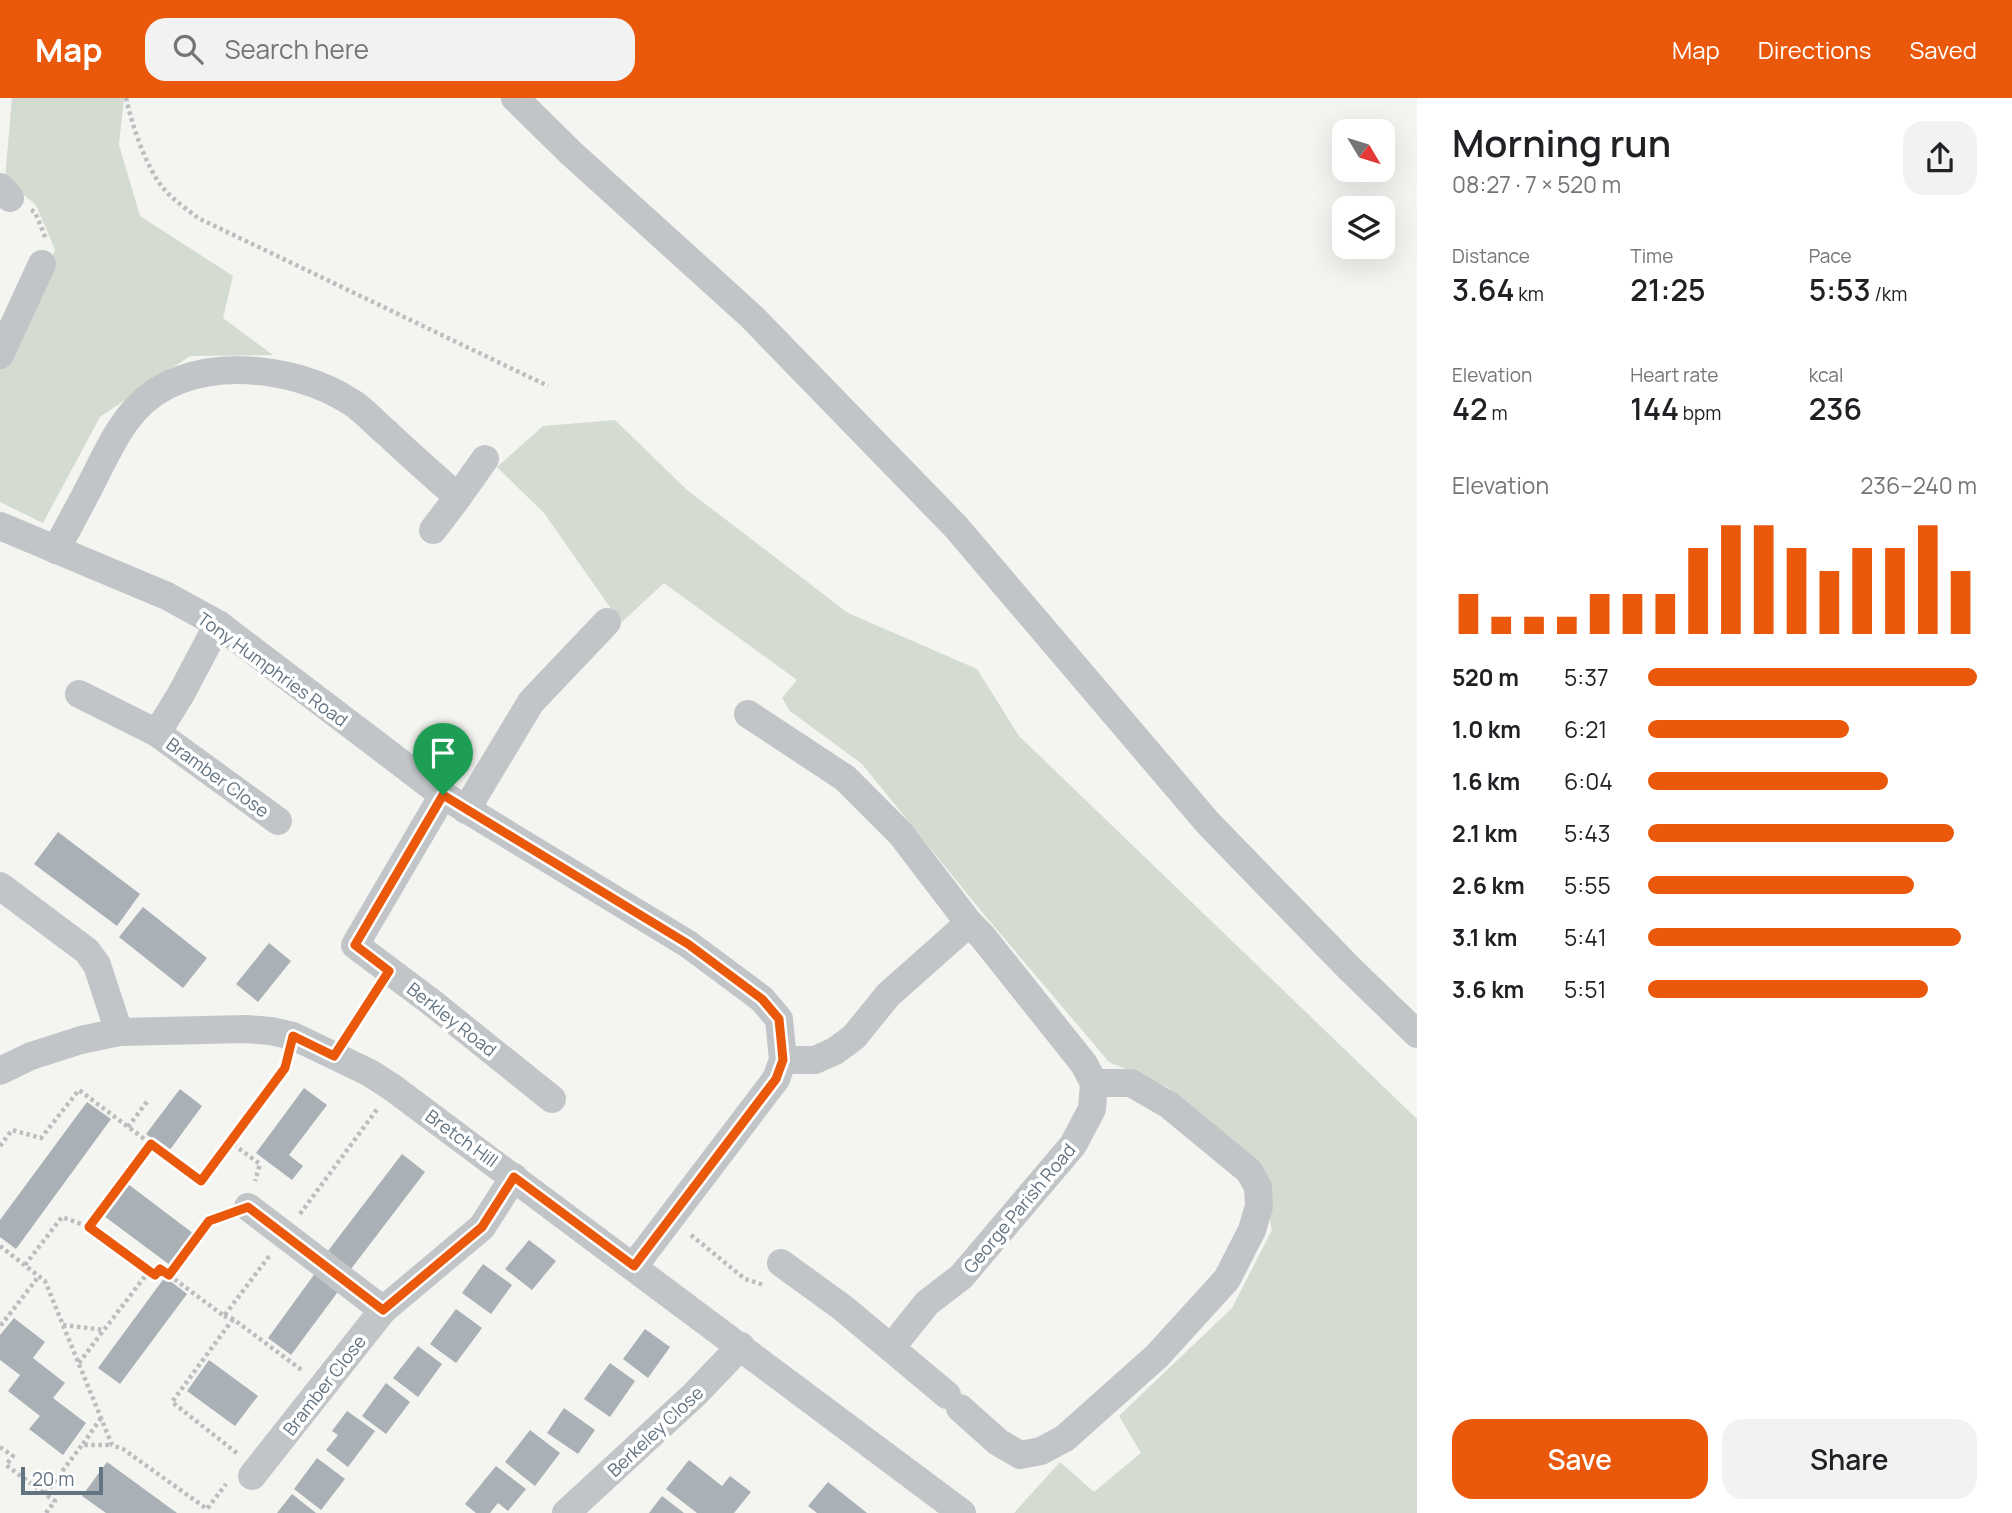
<!DOCTYPE html>
<meta charset="utf-8">
<style>
body{margin:0;font-family:Manrope,sans-serif;background:#f2f2f2;color:#202124;height:100vh;display:flex;flex-direction:column;font-size:26px;white-space:nowrap}
*{box-sizing:border-box;margin:0}
p{font-size:23px;color:#757577}
.icon{flex:none;width:38px;height:38px;fill:none;stroke:currentColor;stroke-width:2;stroke-linecap:round;stroke-linejoin:round}
.map{position:relative;flex:1;overflow:hidden}
.panel{display:flex;flex-direction:column;background:#fff;width:595px}
.panel>*{flex:none}
.needle{width:46px;rotate:128deg}
.controls{position:absolute;left:1332px;top:21px;display:grid;gap:14px}
.controls a{display:grid;place-items:center;width:63px;height:63px;border-radius:14px;background:#fff;box-shadow:0 7px 28px #0002;font-size:35px}
.scale{position:absolute;left:21px;bottom:18px;width:82px;box-sizing:border-box;padding-left:7px;border:4px solid #627382;border-top:0;font-size:19px;line-height:24px;white-space:nowrap;color:#627382;-webkit-text-stroke:5px #fff;paint-order:stroke}
.pin{position:absolute;display:grid;place-items:center;width:60px;height:60px;color:#fff;margin:-72px -30px;border-radius:50% 50% 50% 0;rotate:-45deg;box-shadow:0 0 7px #0007}
.pin .icon{rotate:45deg}
.round{display:grid;place-items:center;flex:none;width:74px;height:74px;border-radius:21px;background:#f2f2f2}
.overview{display:flex;align-items:center;justify-content:space-between;height:119px;padding:0 35px}
h1{font-size:38px;font-weight:600;line-height:52px}
.stats{display:grid;grid-template-columns:repeat(3,1fr);gap:10px;height:119px;padding:7px 35px}
.stats div{display:grid;align-content:center}
.stats b{font-size:30px;font-weight:600}
.stats small{font-size:19px;font-weight:400}
.stats p{font-size:19px}
.chart{height:196px;padding:14px 35px}
.chart p{display:flex;justify-content:space-between}
.chart svg{width:100%;height:126px;margin-top:7px;stroke:#ea580c;stroke-width:6}
.cta{display:flex;gap:14px;margin-top:auto;padding:14px 35px}
.cta a{flex:1;height:80px;border-radius:21px;background:#ea580c;color:#fff;font-size:28px;font-weight:600;line-height:80px;text-align:center}
.cta a+a{background:#f2f2f2;color:#202124}
ul{padding:0 35px;list-style:none;font-size:23px}
li{display:grid;grid-template-columns:112px 84px 1fr;align-items:center;height:52px}
li i{height:18px;border-radius:9px;background:#ea580c}
header{display:flex;align-items:center;gap:42px;box-sizing:border-box;height:98px;padding:0 35px;background:#ea580c;color:#fff}
header strong{font-size:33px}
nav{display:flex;gap:38px;margin-inline-start:auto;font-size:24px}
.search{width:490px;height:63px;background:#f2f2f2;display:flex;align-items:center;gap:18px;box-sizing:border-box;padding:0 24px;border-radius:21px;color:#757577;font-size:26px}
main{display:flex;flex:1;min-height:0}
.map>svg:first-child{display:block}
</style>
<header>
<strong>Map</strong>
<div class="search"><svg class="icon" aria-label="search" viewBox="0 0 24 24"><circle cx="10" cy="10" r="6"/><path d="M15 15l6 6"/></svg>Search here</div>
<nav><a>Map</a><a>Directions</a><a>Saved</a></nav>
</header>
<main>
<div class="map">
<svg width="1417" height="1415" viewBox="0 0 1417 1415">
<rect width="100%" height="100%" fill="#f4f4f0"/>
<g fill="#d4dbd1">
<path d="M12 0H124L119 47 140 118 233 178 223 220 273 257 190 258 100 319 43 425 0 404V271L55 152 36 107 5 81Z"/>
<path d="M615 322 687 392 848 515 977 571 1019 638 1417 1021V1415H1014L1060 1364 1094 1394 1141 1355 1119 1318 1232 1210 1272 1132 1258 1068 1168 989 1109 964 982 814 862 666 790 613 782 600 797 582 664 485 621 525 544 415 497 369 543 328Z"/>
</g>
<g fill="#a9b1b7">
<path d="M58 734 140 796 117 828 34 766Z"/>
<path d="M143 809 207 860 183 890 119 839Z"/>
<path d="M269 845 291 863 258 904 236 886Z"/>
<path d="M304 990 327 1007 289 1057 303 1068 292 1082 256 1055Z"/>
<path d="M180 991 202 1008 169 1053 146 1036Z"/>
<path d="M87 1004 111 1021 16 1151 0 1139V1122Z"/>
<path d="M402 1056 425 1074 351 1171 328 1153Z"/>
<path d="M128 1086 194 1136 170 1167 104 1118Z"/>
<path d="M529 1142 556 1163 532 1192 505 1171Z"/>
<path d="M483 1166 512 1187 491 1216 462 1195Z"/>
<path d="M316 1174 340 1191 291 1257 268 1240Z"/>
<path d="M165 1179 187 1196 120 1286 98 1270Z"/>
<path d="M456 1211 482 1230 456 1265 430 1246Z"/>
<path d="M14 1220 45 1244 33 1260 65 1285 53 1300 86 1325 63 1357 29 1331 40 1318 8 1293 20 1277 0 1262V1237Z"/>
<path d="M645 1231 670 1249 648 1280 623 1261Z"/>
<path d="M418 1248 442 1266 418 1299 393 1280Z"/>
<path d="M209 1262 258 1298 235 1328 187 1293Z"/>
<path d="M610 1265 635 1283 610 1319 584 1301Z"/>
<path d="M386 1285 410 1304 386 1336 362 1318Z"/>
<path d="M564 1310 595 1332 578 1356 547 1335Z"/>
<path d="M347 1313 375 1333 348 1369 326 1352 338 1337 332 1333Z"/>
<path d="M530 1332 560 1355 535 1388 505 1364Z"/>
<path d="M317 1360 345 1381 321 1412 294 1391Z"/>
<path d="M689 1362 722 1388 730 1378 751 1394 734 1415H697L666 1391Z"/>
<path d="M107 1364 177 1415H106L82 1398Z"/>
<path d="M496 1368 526 1391 508 1413 498 1405 490 1415H476L465 1406Z"/>
<path d="M828 1384 867 1415H817L808 1408Z"/>
<path d="M292 1396 316 1415H277Z"/>
<path d="M662 1398 684 1415H649Z"/>
</g>
<g fill="none" stroke-linecap="round" stroke-linejoin="round">
<g stroke="#bbbdbf" stroke-width="4.5" stroke-dasharray="3.5 3.5" stroke-linecap="butt">
<path d="M126 0C132 27 146 70 164 91 173 102 187 111 198 120L548 288"/>
<path d="M31 112 35 114 46 141"/>
<path d="M348 936 376 894"/>
<path d="M128 1029 149 1001"/>
<path d="M230 1044 285 970 287 965"/>
<path d="M0 1048 12 1032 41 1040 79 992 151 1046"/>
<path d="M300 1116 378 1010"/>
<path d="M89 1129 149 1173"/>
<path d="M691 1137 745 1181 764 1187"/>
<path d="M0 1148 45 1183 112 1347 123 1351 207 1411 226 1386"/>
<path d="M25 1167 62 1119 89 1129 151 1046 201 1083 230 1044 260 1066 255 1083"/>
<path d="M169 1177 224 1218 270 1157"/>
<path d="M224 1218 233 1221 303 1273"/>
<path d="M233 1221 172 1304 238 1356"/>
<path d="M0 1225 2 1226 39 1178"/>
<path d="M63 1227 104 1232 149 1173 155 1177 160 1172 169 1177 209 1123 225 1117"/>
<path d="M79 1265 103 1233"/>
<path d="M83 1346 101 1320"/>
<path d="M0 1349 13 1358 6 1367 45 1396"/>
<path d="M46 1415 55 1403 45 1396 82 1347H112"/>
</g>
<g stroke="#c1c5c8" stroke-width="28">
<path d="M515 0 571 55 752 219 956 429 1208 725 1349 870 1417 936"/>
<path d="M0 89 10 100"/>
<path d="M0 257 42 166"/>
<path d="M458 399 485 361"/>
<path d="M0 428 167 498 218 526 443 697 688 846 762 901 779 921 783 962"/>
<path d="M56 452C70 425 85 399 98 372 109 351 118 331 134 313 184 255 291 265 351 304 364 312 375 325 387 335 410 357 434 378 458 399L433 432"/>
<path d="M79 596 157 635 181 596 218 526"/>
<path d="M748 616 845 680 901 736 969 825"/>
<path d="M157 635 278 723"/>
<path d="M443 697 355 847 431 904 552 1001"/>
<path d="M466 712 531 604 607 524"/>
<path d="M0 788 87 853 97 867 119 934"/>
<path d="M0 973 31 958 81 942 119 934 246 931 271 933 293 938 370 975 393 990 962 1415"/>
<path d="M248 1109 383 1212"/>
<path d="M781 1165 843 1210 947 1297"/>
<path d="M634 1168 776 981 783 962H815L835 953 854 939 888 897 969 825 982 838 1084 966 1094 985 1092 1011 1073 1047 961 1179 927 1205 891 1250"/>
<path d="M960 1310 998 1344 1020 1357 1041 1353 1065 1340 1157 1258 1227 1181 1252 1132 1259 1108 1258 1089 1249 1073 1169 1007 1131 985H1094"/>
<path d="M252 1378 383 1212 482 1129 514 1079"/>
<path d="M566 1415 694 1297 741 1248"/>
</g>
</g>
<g fill="none" stroke-linecap="round" stroke-linejoin="round">
<defs>
<path id="route" d="M443 697 688 846 762 901 779 921 783 962 776 981 634 1168 514 1079 482 1129 383 1212 248 1109 209 1123 169 1177 160 1171 155 1177 149 1173 89 1129 151 1046 201 1083 285 970 293 938 334 958 389 873 355 847Z"/>
</defs>
<use href="#route" stroke="#fff" stroke-width="14"/>
<use href="#route" stroke="#ea580c" stroke-width="9"/>
</g>
<g text-anchor="middle" dominant-baseline="central" stroke-width="7" stroke-linejoin="round" paint-order="stroke">
<g font-size="18" fill="#627382" stroke="#fff">
<text transform="translate(273 571) rotate(36)">Tony Humphries Road</text>
<text transform="translate(218 679) rotate(36)">Bramber Close</text>
<text transform="translate(452 921) rotate(38)">Berkley Road</text>
<text transform="translate(462 1040) rotate(36)">Bretch Hill</text>
<text transform="translate(1019 1110) rotate(-50)">George Parish Road</text>
<text transform="translate(324 1287) rotate(-52)">Bramber Close</text>
<text transform="translate(655 1333) rotate(-43)">Berkeley Close</text>
</g>
</g>
</svg>
<div class="controls">
<a><svg class="needle" viewBox="-14 -14 28 28"><path d="M0-13l5 13h-10z" fill="#e53935"/><path d="M0 13l5-13h-10z" fill="#757577"/></svg></a>
<a><svg class="icon" aria-label="layers" viewBox="0 0 24 24"><path d="M12 4l9 5-9 5-9-5zM3 14l9 5 9-5"/></svg></a>
</div>
<div class="scale">20 m</div>
<div class="pin" style="left:443px;top:697px;background:#1e9e55"><svg class="icon" aria-label="arrive" viewBox="0 0 24 24"><path d="M6 21V4h12l-3 4 3 4H6"/></svg></div>
</div>
<section class="panel">
<div class="overview"><div><h1>Morning run</h1><p>08:27 · 7 × 520 m</p></div><a class="round"><svg class="icon" aria-label="share" viewBox="0 0 24 24"><path d="M12 15V3M7 8l5-5 5 5M5 13v7h14v-7"/></svg></a></div>
<div class="stats">
<div><p>Distance</p><b>3.64<small> km</small></b></div>
<div><p>Time</p><b>21:25</b></div>
<div><p>Pace</p><b>5:53<small> /km</small></b></div>
</div>
<div class="stats">
<div><p>Elevation</p><b>42<small> m</small></b></div>
<div><p>Heart rate</p><b>144<small> bpm</small></b></div>
<div><p>kcal</p><b>236</b></div>
</div>
<div class="chart"><p><span>Elevation</span>236–240 m</p>
<svg viewBox="0 0 160 44" preserveAspectRatio="none"><path d="M5 44V30M15 44V38M25 44V38M35 44V38M45 44V30M55 44V30M65 44V30M75 44V14M85 44V6M95 44V6M105 44V14M115 44V22M125 44V14M135 44V14M145 44V6M155 44V22"/></svg>
</div>
<ul>
<li><b>520 m</b>5:37<i style="width:100%"></i></li>
<li><b>1.0 km</b>6:21<i style="width:61%"></i></li>
<li><b>1.6 km</b>6:04<i style="width:73%"></i></li>
<li><b>2.1 km</b>5:43<i style="width:93%"></i></li>
<li><b>2.6 km</b>5:55<i style="width:81%"></i></li>
<li><b>3.1 km</b>5:41<i style="width:95%"></i></li>
<li><b>3.6 km</b>5:51<i style="width:85%"></i></li>
</ul>
<div class="cta"><a>Save</a><a>Share</a></div>
</section>
</main>
